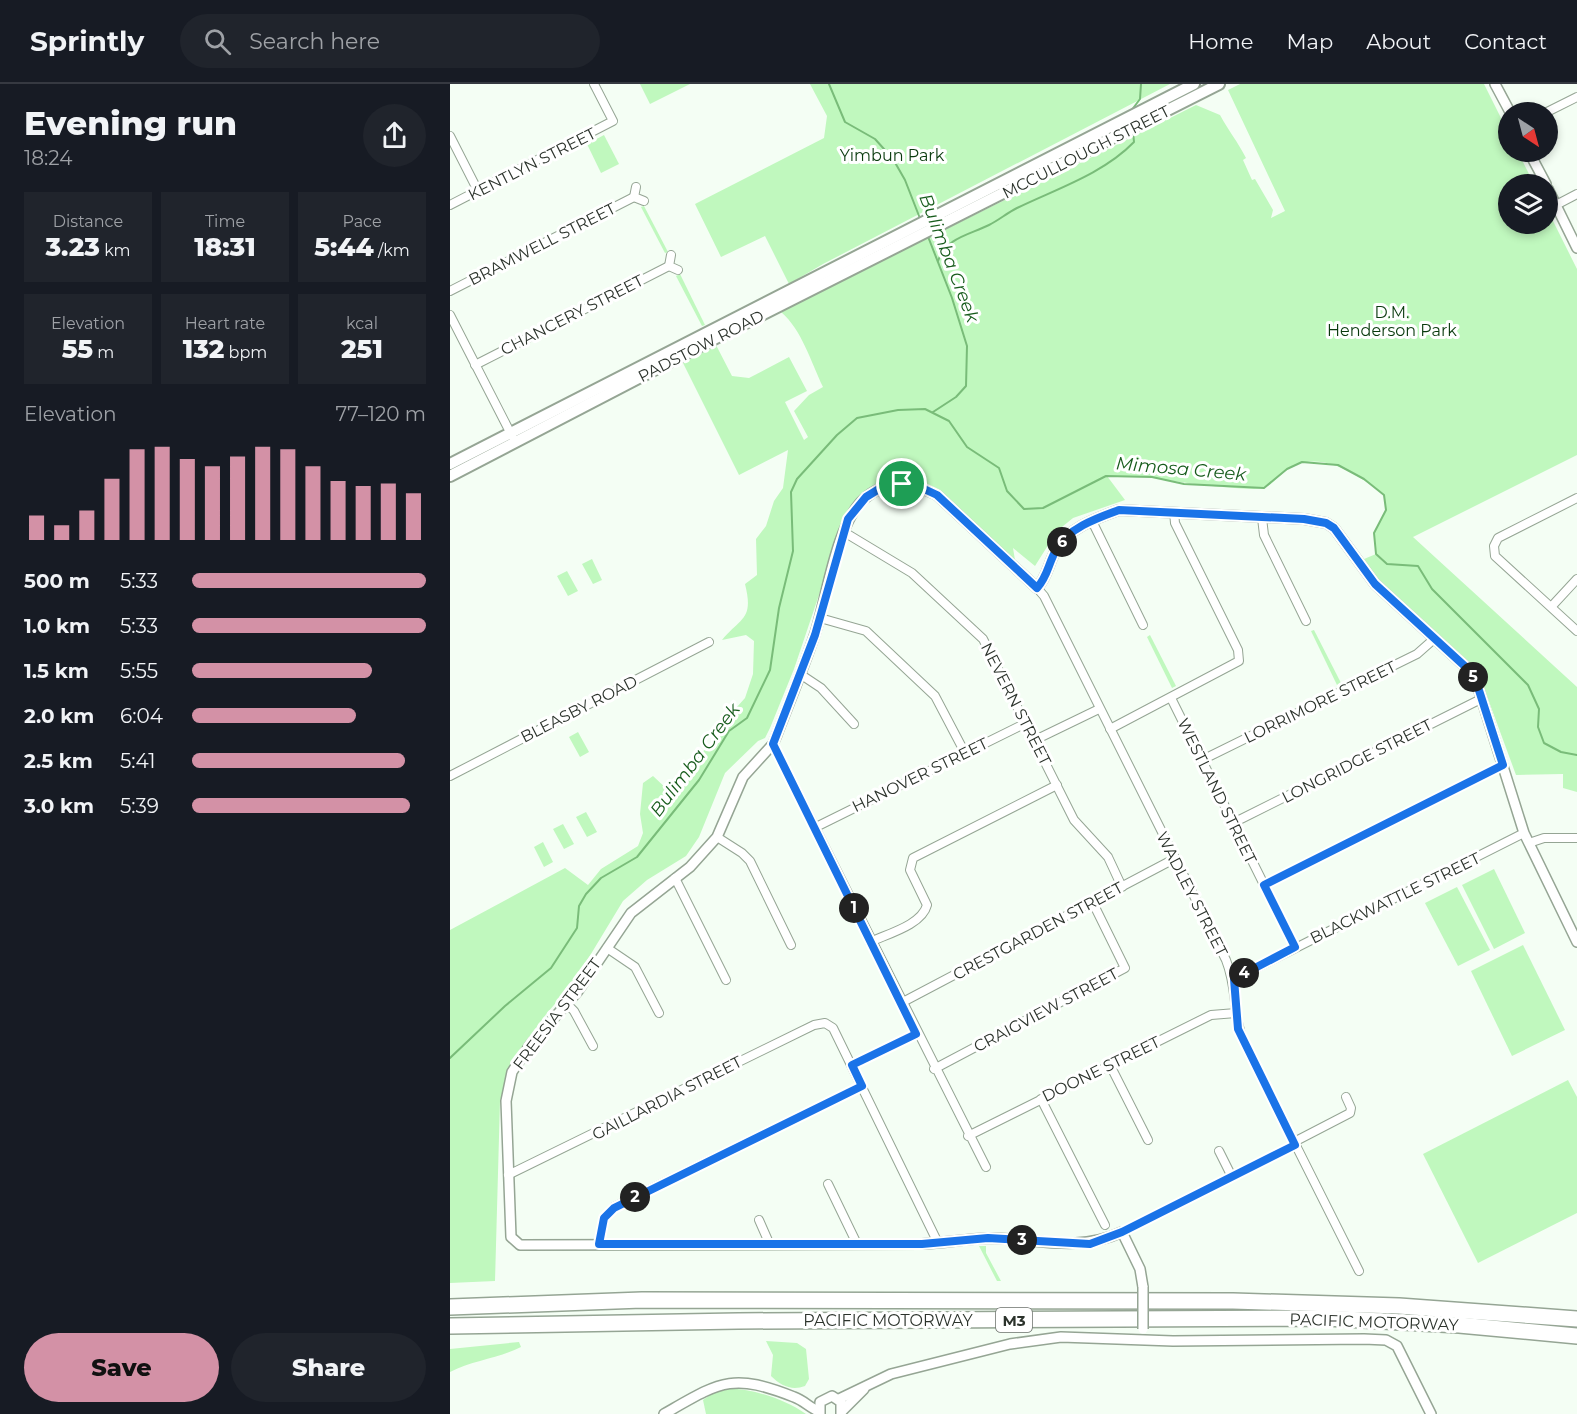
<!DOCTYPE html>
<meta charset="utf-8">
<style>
body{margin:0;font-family:Montserrat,sans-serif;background:#20242c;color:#f1f3f6;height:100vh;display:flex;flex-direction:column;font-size:22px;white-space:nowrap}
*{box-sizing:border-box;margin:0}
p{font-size:20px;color:#9ea1a6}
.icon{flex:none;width:33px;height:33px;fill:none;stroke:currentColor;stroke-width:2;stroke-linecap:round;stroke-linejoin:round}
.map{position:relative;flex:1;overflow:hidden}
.side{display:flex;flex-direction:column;background:#171b24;width:450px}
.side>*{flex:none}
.needle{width:39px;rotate:144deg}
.buttons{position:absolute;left:1048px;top:18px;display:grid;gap:12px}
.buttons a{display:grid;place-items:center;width:60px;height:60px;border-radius:50%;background:#171b24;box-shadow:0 3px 9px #0003;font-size:30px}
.pin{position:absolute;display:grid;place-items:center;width:51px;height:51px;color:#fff;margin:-26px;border:3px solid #fff;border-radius:50%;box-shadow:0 2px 6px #0007}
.km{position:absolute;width:30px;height:30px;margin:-15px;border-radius:50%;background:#222;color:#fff;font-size:16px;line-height:30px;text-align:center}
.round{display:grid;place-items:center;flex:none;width:63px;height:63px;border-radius:32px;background:#20242c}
.headline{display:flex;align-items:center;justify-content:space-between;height:102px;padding:0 24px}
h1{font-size:33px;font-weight:800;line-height:45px}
.figures{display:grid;grid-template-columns:repeat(3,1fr);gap:9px;height:102px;padding:6px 24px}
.figures div{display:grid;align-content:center;border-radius:0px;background:#20242c;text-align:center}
.figures b{font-size:26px;font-weight:800}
.figures small{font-size:16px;font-weight:400}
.figures p{font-size:16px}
.chart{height:168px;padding:12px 24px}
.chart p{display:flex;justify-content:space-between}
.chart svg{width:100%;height:108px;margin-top:6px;stroke:#d391a6;stroke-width:6}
.cta{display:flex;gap:12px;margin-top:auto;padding:12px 24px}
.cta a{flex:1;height:69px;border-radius:36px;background:#d391a6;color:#111;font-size:24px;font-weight:800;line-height:69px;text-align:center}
.cta a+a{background:#20242c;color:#f1f3f6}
ul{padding:0 24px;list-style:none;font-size:20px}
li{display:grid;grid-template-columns:96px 72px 1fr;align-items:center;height:45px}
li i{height:15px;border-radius:8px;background:#d391a6}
header{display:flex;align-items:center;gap:36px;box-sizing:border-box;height:84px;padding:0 30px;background:#171b24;border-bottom:2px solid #363941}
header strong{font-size:28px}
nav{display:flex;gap:33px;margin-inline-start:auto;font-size:21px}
.search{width:420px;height:54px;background:#20242c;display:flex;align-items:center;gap:15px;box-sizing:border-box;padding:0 21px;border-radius:33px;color:#9ea1a6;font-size:22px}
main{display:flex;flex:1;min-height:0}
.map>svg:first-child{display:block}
</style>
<header>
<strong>Sprintly</strong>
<div class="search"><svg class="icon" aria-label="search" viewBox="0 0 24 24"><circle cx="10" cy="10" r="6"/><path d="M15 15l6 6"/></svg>Search here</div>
<nav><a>Home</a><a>Map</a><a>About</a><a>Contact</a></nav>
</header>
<main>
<section class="side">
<div class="headline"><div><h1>Evening run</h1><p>18:24</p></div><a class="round"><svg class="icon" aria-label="share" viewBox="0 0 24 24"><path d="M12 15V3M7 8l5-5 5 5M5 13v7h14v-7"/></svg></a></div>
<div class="figures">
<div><p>Distance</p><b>3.23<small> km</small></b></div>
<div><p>Time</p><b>18:31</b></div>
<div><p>Pace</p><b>5:44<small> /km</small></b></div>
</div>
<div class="figures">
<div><p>Elevation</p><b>55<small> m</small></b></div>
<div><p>Heart rate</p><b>132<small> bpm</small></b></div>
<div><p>kcal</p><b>251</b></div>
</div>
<div class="chart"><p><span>Elevation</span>77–120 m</p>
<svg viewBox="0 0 160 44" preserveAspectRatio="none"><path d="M5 44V34M15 44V38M25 44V32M35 44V19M45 44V7M55 44V6M65 44V11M75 44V14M85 44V10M95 44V6M105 44V7M115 44V14M125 44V20M135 44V22M145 44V21M155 44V25"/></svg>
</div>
<ul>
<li><b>500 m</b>5:33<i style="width:100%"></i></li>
<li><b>1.0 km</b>5:33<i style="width:100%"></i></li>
<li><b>1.5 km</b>5:55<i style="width:77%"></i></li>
<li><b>2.0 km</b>6:04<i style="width:70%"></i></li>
<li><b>2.5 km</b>5:41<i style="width:91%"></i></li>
<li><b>3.0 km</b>5:39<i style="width:93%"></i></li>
</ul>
<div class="cta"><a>Save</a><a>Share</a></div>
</section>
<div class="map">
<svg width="1127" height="1330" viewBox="0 0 1127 1330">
<rect width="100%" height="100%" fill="#f4fef4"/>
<g fill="#c0f8be">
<path d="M190 0H240L200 20Z"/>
<path d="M360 0H720L373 180 339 200 315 152 271 173 245 120 374 54 377 32Z"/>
<path d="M790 0H1034L1059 50V68H1068L1084 100H1059V140H1098V127L1127 185V371L963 453 1127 603V708L1113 704V690L1066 691 1027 585 926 493 914 475 926 470 924 449 936 426 934 411C909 391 870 364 838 385 826 393 822 405 804 405 770 404 737 399 703 394 689 391 672 393 657 392L675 416 623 434 607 447 585 482 563 464 565 476 486 404 472 400 473 396 463 382C444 404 419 397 397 428L344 585 320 644 315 654 308 657 275 689 249 753 236 772 197 796 173 817 124 898 97 929 60 980 50 1017 45 1197 0 1199V846L115 784 138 801 151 785 188 762 193 749 190 730 193 699 203 692 218 706 269 650 278 633 295 614 303 590 304 557 296 551 272 556C291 533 304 536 295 500L307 491 306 455 316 442 324 417 333 404 338 366 289 391 233 279 266 261 282 292 299 294 339 273 357 307 335 318 354 356 358 353 344 327 359 311 373 303C361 278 352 246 331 228 468 157 608 91 746 21L770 31C778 46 788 58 796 74L793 76 802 96 805 95 823 126 821 134 835 127 778 6Z"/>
<path d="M154 51 169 80 151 89 137 60Z"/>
<path d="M194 122 218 168 215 169 191 123Z"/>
<path d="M230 190 255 241 252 242 226 192Z"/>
<path d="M142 475 152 496 143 500 132 480Z"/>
<path d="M117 487 128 507 118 512 107 492Z"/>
<path d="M864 546 891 599 887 601 861 547Z"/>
<path d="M700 551 726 602 722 604 697 553Z"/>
<path d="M128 648 139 668 130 673 119 653Z"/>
<path d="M136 728 147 748 137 753 126 733Z"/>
<path d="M113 740 124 760 114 765 103 745Z"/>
<path d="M93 758 103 778 94 783 84 763Z"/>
<path d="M1044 785 1075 849 1044 865 1012 801Z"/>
<path d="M1007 803 1040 866 1008 882 975 819Z"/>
<path d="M1073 861 1115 946 1062 972 1021 887Z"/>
<path d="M1118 996 1127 1013V1129L1028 1179 973 1070Z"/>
<path d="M529 1162H536V1169L551 1197H547Z"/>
<path d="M316 1257 347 1259 356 1265 359 1295 355 1302C342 1307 331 1302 321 1292L323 1271Z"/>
<path d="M69 1258 71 1263C47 1275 24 1276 0 1288V1265Z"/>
<path d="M279 1304C306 1306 334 1315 356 1330H256L253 1316 266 1307Z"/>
</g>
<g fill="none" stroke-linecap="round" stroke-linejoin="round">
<g stroke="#79bc79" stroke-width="2">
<path d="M379 0 395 38 425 55 443 75 455 96 471 137"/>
<path d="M681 27 690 15 691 0"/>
<path d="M477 150 502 214 517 262 516 302 506 313 483 328"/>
<path d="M488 177C497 153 519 151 539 141 549 136 557 129 567 124 606 105 653 90 684 58L683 47"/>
<path d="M0 974 55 922 101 884 127 844 129 822 136 810 151 794 187 773 249 696 279 647 297 634 320 586 329 524 343 467 341 408 347 395 387 351 407 334 448 326 475 325 499 337 517 363 549 384 557 407 574 425 593 424 656 392 702 393 734 400 814 404 837 385 852 378 888 381 914 395 934 411 936 426 924 449 926 470 937 480 968 482 982 505 1078 601 1089 625 1088 643 1094 659 1111 668 1127 671"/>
</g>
<defs>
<g id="minor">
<path d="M1097 28 1127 13"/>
<path d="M0 52 28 107"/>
<path d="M186 103 184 113 194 117"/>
<path d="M0 121 163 37 144 0"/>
<path d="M1106 121 1127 110"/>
<path d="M221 171 219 182 228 186"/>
<path d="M0 207 184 113"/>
<path d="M0 231 62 352"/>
<path d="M25 281 219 182"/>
<path d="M1127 414 1048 454 1044 462 1045 472 1127 547"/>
<path d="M812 434 814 451 856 537"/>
<path d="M642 437 693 541"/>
<path d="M394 448 462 489 533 555 624 736 658 773 672 803"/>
<path d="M587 504 594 512 776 876C788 906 782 930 794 958L909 1187"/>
<path d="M1102 522 1127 495"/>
<path d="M370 534 416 547 485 612 515 669"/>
<path d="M350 590 371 604 404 640"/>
<path d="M721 614 845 863"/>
<path d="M660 645 789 577 788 566 725 439 724 428"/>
<path d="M585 656 649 625"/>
<path d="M323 660 536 1083"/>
<path d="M752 676 967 570 984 555"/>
<path d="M0 692 259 558"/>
<path d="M783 739 1031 615"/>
<path d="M364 744 576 639"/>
<path d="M267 753 292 769 300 777 341 861"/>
<path d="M1079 759 1094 754H1127"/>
<path d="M225 794 276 896"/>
<path d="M814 801 1053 681"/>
<path d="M420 858C437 850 472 841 477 821L460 786 463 774 607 701"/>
<path d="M157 864 185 883 209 929"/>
<path d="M784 895 1074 749"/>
<path d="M451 919 724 775"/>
<path d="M117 920 124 927 143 962"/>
<path d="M402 981 466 950"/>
<path d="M660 981 698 1056"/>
<path d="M484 985 675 884 643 819"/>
<path d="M591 1015 655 1141"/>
<path d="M518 1052 761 931 786 929"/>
<path d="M844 1058 900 1029 901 1024 896 1013"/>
<path d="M769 1067 782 1093"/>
<path d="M58 1091 364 941 375 939 383 944 488 1159"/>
<path d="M378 1100 407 1160"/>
<path d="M309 1136 320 1161"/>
<path d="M672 1148 845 1061"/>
<path d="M149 1160 154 1134 164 1123 412 1002"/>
</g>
<g id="tertiary">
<path d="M1045 0 1060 28"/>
<path d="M1079 68 1096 100"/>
<path d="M1098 105 1127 164"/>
<path d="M693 1203 690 1185 672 1148C627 1169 585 1154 538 1154 516 1155 494 1159 472 1160L70 1161 61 1153 56 1017 62 988 80 961 128 907 181 829 240 783 267 753 293 693 323 660 326 653C339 619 353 585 365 550 377 513 386 440 414 415 436 395 463 399 487 411L587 504C598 492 598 480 606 466 618 444 647 434 669 426L854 435 876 439 884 444 925 500 1019 586 1026 597 1074 749 1127 858"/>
<path d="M389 1315 441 1290 560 1260 611 1253 723 1257 914 1255 936 1256 947 1262 981 1330"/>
<path d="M393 1326 414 1305"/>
<path d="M214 1330C270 1298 281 1288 344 1313 353 1316 359 1323 368 1327"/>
<path d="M370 1330V1318L382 1312 391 1318V1330"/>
</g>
<g id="secondary">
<path d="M0 380 744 0"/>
<path d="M0 392 250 262 769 0"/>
</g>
<g id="motorway">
<path d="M0 1223 192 1216 783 1217 949 1222 1127 1235"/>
<path d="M0 1242 288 1237 875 1234 1009 1241 1127 1252"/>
</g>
</defs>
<use href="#minor" stroke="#95a594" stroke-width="10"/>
<use href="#tertiary" stroke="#95a594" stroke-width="12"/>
<use href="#secondary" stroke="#95a594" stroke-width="14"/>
<use href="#motorway" stroke="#95a594" stroke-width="18"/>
<use href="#minor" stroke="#fff" stroke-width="8"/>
<use href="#tertiary" stroke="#fff" stroke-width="9"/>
<use href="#secondary" stroke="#fff" stroke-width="10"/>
<use href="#motorway" stroke="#fff" stroke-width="15"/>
<defs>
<path id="tertiary-bridge" d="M693 1245V1203"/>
</defs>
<use href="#tertiary-bridge" stroke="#95a594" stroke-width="12" stroke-linecap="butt"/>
<use href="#tertiary-bridge" stroke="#fff" stroke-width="9"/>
</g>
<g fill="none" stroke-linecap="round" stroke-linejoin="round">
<defs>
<path id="route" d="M452 400 472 404 487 411 587 504C598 492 598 480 606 466 618 444 647 434 669 426L854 435 876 439 884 444 925 500 1019 586 1026 597 1053 681 814 801 845 863 784 895 788 945 845 1061 672 1148 640 1160 538 1154 472 1160H149L154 1134 164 1124 412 1002 402 981 466 950 323 660 365 551 398 435 416 413 429 405Z"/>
</defs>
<use href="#route" stroke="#fff" stroke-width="12"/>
<use href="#route" stroke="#1a73e8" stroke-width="8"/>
</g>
<g text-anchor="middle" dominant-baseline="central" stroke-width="6" stroke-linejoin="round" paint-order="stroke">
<rect fill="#fff" stroke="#6b706b" stroke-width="1.5" x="546" y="1224" width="36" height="24" rx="4.5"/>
<g font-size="15" font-weight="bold" fill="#2c332c">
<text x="564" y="1236">M3</text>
</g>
<g font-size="16" fill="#2c332c" stroke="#fff">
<text transform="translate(636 68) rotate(-27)">MCCULLOUGH STREET</text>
<text transform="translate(82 80) rotate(-27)">KENTLYN STREET</text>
<text transform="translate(92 160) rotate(-27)">BRAMWELL STREET</text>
<text transform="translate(122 231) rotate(-27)">CHANCERY STREET</text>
<text transform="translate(251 262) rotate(-27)">PADSTOW ROAD</text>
<text transform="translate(870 618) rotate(-26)">LORRIMORE STREET</text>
<text transform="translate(566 620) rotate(63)">NEVERN STREET</text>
<text transform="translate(129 625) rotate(-27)">BLEASBY ROAD</text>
<text transform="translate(907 677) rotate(-27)">LONGRIDGE STREET</text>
<text transform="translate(470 691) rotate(-26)">HANOVER STREET</text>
<text transform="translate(767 707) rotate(64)">WESTLAND STREET</text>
<text transform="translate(742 810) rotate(63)">WADLEY STREET</text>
<text transform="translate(945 814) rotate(-26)">BLACKWATTLE STREET</text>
<text transform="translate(588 847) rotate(-28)">CRESTGARDEN STREET</text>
<text transform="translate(596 926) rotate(-28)">CRAIGVIEW STREET</text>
<text transform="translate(107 930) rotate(-53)">FREESIA STREET</text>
<text transform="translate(651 985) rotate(-26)">DOONE STREET</text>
<text transform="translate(217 1014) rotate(-27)">GAILLARDIA STREET</text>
<text x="438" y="1236">PACIFIC MOTORWAY</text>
<text transform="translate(924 1238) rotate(2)">PACIFIC MOTORWAY</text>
</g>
<g font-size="16" fill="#093a0d" stroke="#fff">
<text x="442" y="71">Yimbun Park</text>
<text x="942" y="228">D.M.<tspan x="942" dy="18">Henderson Park</tspan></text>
</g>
<g font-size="18" font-style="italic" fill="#175c1c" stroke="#fff">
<text transform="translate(499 174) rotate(69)">Bulimba Creek</text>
<text transform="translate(731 385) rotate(5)">Mimosa Creek</text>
<text transform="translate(245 676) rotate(-53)">Bulimba Creek</text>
</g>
</g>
</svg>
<div class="buttons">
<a><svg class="needle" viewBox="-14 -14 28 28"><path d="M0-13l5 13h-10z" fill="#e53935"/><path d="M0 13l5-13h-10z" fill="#9ea1a6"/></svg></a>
<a><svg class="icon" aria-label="layers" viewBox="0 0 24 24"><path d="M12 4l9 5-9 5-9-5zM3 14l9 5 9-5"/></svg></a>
</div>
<div class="pin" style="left:452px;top:400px;background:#1e9e55"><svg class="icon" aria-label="arrive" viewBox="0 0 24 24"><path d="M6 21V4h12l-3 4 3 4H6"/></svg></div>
<b class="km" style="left:404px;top:824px">1</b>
<b class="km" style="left:185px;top:1113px">2</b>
<b class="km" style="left:572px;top:1156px">3</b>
<b class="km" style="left:794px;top:889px">4</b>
<b class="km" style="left:1023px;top:593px">5</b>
<b class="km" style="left:612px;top:458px">6</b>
</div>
</main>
